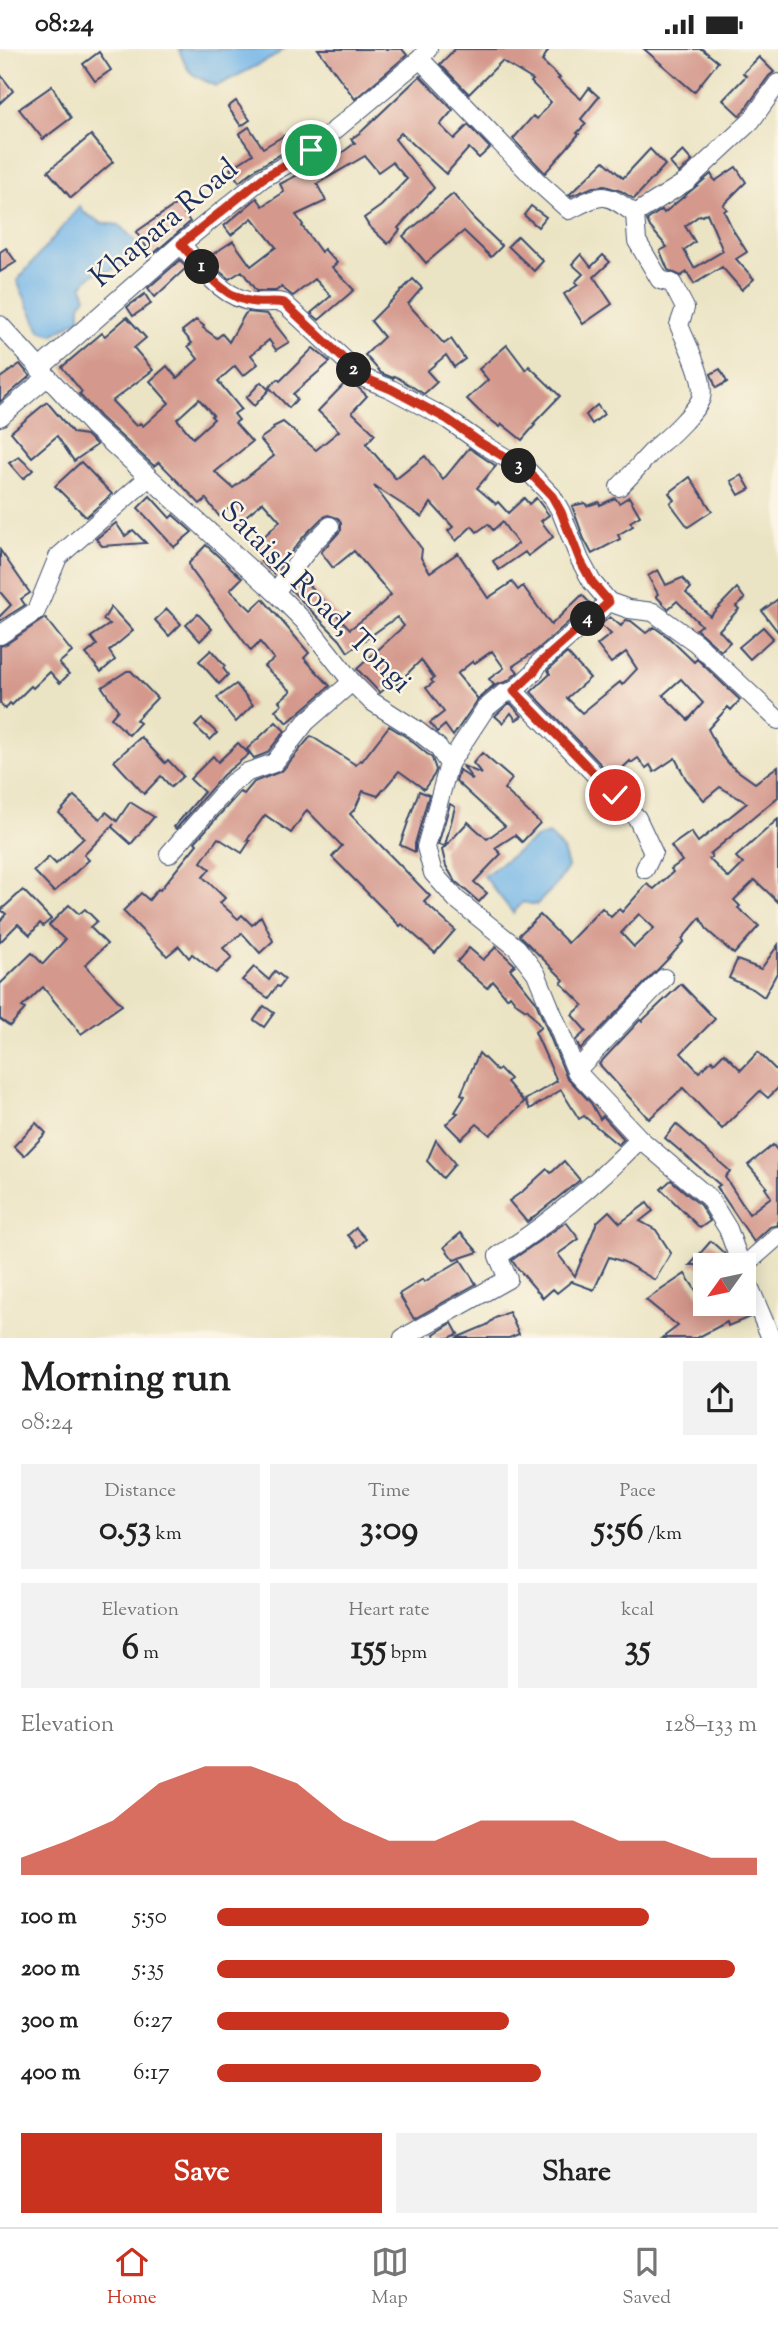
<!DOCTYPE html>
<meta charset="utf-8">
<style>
body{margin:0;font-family:"Sorts Mill Goudy",serif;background:#f2f2f2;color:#222;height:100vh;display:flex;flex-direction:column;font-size:26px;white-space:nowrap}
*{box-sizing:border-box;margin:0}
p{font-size:23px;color:#767676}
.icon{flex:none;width:38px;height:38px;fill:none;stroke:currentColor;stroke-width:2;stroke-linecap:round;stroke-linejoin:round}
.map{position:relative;height:1289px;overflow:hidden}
.side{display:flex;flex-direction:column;background:#fff;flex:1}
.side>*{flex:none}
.needle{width:46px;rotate:237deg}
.tools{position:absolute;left:693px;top:1204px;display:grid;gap:14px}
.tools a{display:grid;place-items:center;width:63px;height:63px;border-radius:0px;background:#fff;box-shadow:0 4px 18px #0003;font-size:35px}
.pin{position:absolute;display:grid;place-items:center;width:60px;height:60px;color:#fff;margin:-30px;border:4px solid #fff;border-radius:50%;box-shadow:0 2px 7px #0007}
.km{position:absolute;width:35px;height:35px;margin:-18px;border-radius:50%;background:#222;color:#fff;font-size:19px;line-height:35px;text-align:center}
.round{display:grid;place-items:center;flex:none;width:74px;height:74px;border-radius:0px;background:#f2f2f2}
.overview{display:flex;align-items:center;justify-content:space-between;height:119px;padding:0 21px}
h1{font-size:38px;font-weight:700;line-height:52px}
.metrics{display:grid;grid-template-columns:repeat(3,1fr);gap:10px;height:119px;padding:7px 21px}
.metrics div{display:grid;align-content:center;border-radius:0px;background:#f2f2f2;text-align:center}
.metrics b{font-size:35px;font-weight:700}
.metrics small{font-size:19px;font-weight:400}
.metrics p{font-size:19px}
.chart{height:196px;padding:14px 21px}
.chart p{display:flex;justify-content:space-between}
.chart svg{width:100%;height:126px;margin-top:7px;fill:#c8321e;opacity:.7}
.cta{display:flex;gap:14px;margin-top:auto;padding:14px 21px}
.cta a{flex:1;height:80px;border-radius:0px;background:#c8321e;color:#fff;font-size:28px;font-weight:700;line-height:80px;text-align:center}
.cta a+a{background:#f2f2f2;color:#222}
ul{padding:0 21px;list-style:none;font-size:23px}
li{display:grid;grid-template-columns:112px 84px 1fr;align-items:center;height:52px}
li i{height:18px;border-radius:9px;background:#c8321e}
.status{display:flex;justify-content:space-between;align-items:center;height:49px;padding:0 35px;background:#fff;direction:ltr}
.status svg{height:19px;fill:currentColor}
.tabs{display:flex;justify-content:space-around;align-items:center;height:98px;border-top:2px solid #e0e0e0;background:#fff;font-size:19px;color:#767676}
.tabs a{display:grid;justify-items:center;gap:4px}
.tabs .active{color:#c8321e}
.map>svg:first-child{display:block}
</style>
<div class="status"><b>08:24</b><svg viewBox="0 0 49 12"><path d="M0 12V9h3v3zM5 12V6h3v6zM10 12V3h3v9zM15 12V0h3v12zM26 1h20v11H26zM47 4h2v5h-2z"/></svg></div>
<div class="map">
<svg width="778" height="1289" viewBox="0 0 778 1289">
<rect width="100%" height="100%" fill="#fcf5e5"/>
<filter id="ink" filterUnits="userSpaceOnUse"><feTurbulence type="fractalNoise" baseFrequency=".0143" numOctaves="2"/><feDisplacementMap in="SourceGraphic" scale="14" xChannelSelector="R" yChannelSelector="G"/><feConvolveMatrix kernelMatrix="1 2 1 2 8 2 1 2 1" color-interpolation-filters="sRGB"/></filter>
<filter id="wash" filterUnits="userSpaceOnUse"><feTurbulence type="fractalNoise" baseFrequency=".00686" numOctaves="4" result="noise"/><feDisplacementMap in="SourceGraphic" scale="28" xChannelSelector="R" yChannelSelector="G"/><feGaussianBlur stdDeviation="1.57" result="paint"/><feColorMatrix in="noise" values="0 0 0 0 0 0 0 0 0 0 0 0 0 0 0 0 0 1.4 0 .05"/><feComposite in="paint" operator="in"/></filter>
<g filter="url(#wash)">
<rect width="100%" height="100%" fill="#ebe4c4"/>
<g fill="#73b6e8" stroke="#4772a3" stroke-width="2">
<path d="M179 0H284L272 9 217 37C192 26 188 27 179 0Z"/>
<path d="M80 157 83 163 102 174 119 176 137 193 142 204 108 223C96 220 88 228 82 237L86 248 80 256V269L53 286 40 282 17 232Z"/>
<path d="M549 785 563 801 568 818 556 836 536 856 523 853 513 864 484 827 536 789Z"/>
</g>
<g id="blocks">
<g fill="#d4988c" fill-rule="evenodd">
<path d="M318 0H402L407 6 355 50Z"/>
<path d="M455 0H549L542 12 560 29 558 30 581 50 589 39 599 48 581 70 586 75 577 84 579 85 545 124 513 90 533 67 537 70 551 53 531 33 533 31 502 12 469 45 440 15Z"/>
<path d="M644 0H702L718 13 694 43Z"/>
<path d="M99 3 111 21 95 32 83 15Z"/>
<path d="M759 8 774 23 769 27 740 67 723 51 746 27 743 24Z"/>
<path d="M0 25 13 42 0 54Z"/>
<path d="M420 27 453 61 440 76 454 90 468 76 490 99 479 109 469 99 446 125 401 84 395 90 434 139 398 179 400 181 388 195 369 177 364 169 381 157 407 130 392 113 378 123 365 107 317 135 326 152 296 166 303 176 302 177 321 203 324 200 337 214 332 218 354 241 319 271 311 264 331 247 315 230 293 247 281 238 276 242H256L242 222 229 230 218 221 210 207 233 192 251 217 276 198 252 169 231 186 224 177 257 149 263 157 284 143 280 135 309 120 311 123 343 103 355 94 351 90 361 83Z"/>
<path d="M52 37 71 69 43 90 19 60Z"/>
<path d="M236 52 250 71 241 77 228 58Z"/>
<path d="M249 78 263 99 285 86 293 98 257 119 239 133 230 120 253 105 239 85Z"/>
<path d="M91 86 113 113 71 149 48 122Z"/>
<path d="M650 100 665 116 634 150 621 142 605 137 593 138 571 147 569 146 604 112 623 129Z"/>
<path d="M683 102 692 112 679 124 670 114Z"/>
<path d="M736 118 746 133 723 156 727 160 724 162 733 181 747 203 736 210 754 230 742 241 722 218 694 235 687 223 681 227 668 221 660 202 667 198 650 178 647 171 662 161 664 164 711 125 715 132ZM707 164 723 202 694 219 684 201 695 193 685 177 700 166 702 167Z"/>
<path d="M453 145 473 169 502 197 491 208 464 182 426 214 403 187Z"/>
<path d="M178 154 190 173 152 206 136 183Z"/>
<path d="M531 157 546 168 538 178 524 166Z"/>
<path d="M518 187 543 212 534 222 508 197Z"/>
<path d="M6 199 16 213 0 223V203Z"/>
<path d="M581 205 591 218 603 206 610 213 594 228 612 255 583 275 564 245 578 236 575 233 583 225 572 215Z"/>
<path d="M180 211 186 219 155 248 148 239Z"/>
<path d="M413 230 422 239 408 255 444 295 451 290 465 310 454 318 446 306 427 322 437 333 424 345 395 327 393 329 381 324 365 306 384 288 371 272Z"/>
<path d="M145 245 151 255 133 267 127 258Z"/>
<path d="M248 263 267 265 289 293 276 301 269 291 251 306 258 315 243 327 235 317 218 332 241 360 234 365 239 371 235 374 252 393 215 423 233 439 274 407 260 390 274 380 273 378 283 373 316 401 339 382 318 362 349 330 367 347 352 363 375 385 366 395 396 430 425 407 443 431 469 399 496 417 477 439 496 455 498 453 508 464 524 449 529 455 536 449 549 466 541 472 553 488 528 507 525 503 499 521 493 512 518 495 502 473 493 481 488 475 477 483 472 477 456 492 448 482 453 478 431 454 422 468 374 437 422 500 421 509 430 523 458 504 488 549 512 533 518 541 523 537 551 576 582 546 590 554 537 601 513 617 518 623 508 632 496 636 477 652 453 687 445 676 437 683 430 674 444 663 426 639 433 634 431 631 434 629 421 611 395 637 392 634 380 644 357 620 404 577 397 568 348 603 340 591 291 541 301 528 350 580 374 562 391 546 354 502 333 519 321 503 341 481V473L338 469 328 466 322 469 304 487 274 525 261 513 264 509 253 498 280 472 263 453 241 471 231 458 219 467 206 450 200 455 159 413 154 417 100 368 79 345 82 343 62 318 102 284 105 287 127 268 146 289 134 299 153 321 112 352 136 377 140 374 143 377 169 354 150 332 167 317 177 329 198 310 188 297 192 294 182 282 196 271 204 277 203 279 217 289 222 285 229 293 245 265ZM199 350 213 366 211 367 214 370 193 389 177 370ZM492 602 504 619 489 630 494 636 478 650 457 625 473 612 475 614Z"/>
<path d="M507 296 526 321 529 317 560 347 533 375 535 376 522 391 502 375 500 378 479 362 467 350 488 331 479 320Z"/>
<path d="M313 299 330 313 293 345 297 350 289 359 269 338 278 330 280 332Z"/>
<path d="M20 315 30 327 0 353V329Z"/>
<path d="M720 320 727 333 716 339 711 325Z"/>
<path d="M261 333 269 341 254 357 246 349Z"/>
<path d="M47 353 73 384 86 386 97 396 74 412 57 387 32 408 11 383Z"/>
<path d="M597 356 604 365 592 375 586 366Z"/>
<path d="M19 408 33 421 23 430 9 414Z"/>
<path d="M81 413 112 445 86 468 55 437Z"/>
<path d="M742 426 750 440 739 446 731 432Z"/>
<path d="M690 428 712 462 688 478 670 454 674 451 669 444Z"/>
<path d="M150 447 170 469 173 466 192 483 174 498 138 459Z"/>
<path d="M629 448 640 467 630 473 633 477 618 486 620 490 592 505 584 490 572 457 585 454 587 457 599 453 600 456 615 449 619 454Z"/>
<path d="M116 474 125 487 133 481 146 494 102 497 96 490Z"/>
<path d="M206 496 242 529 230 541 251 561 263 550 309 604 304 609 330 637 287 674 275 661 282 655 279 652 291 642 264 617 274 610 260 593 251 602 190 519 189 514Z"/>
<path d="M0 501 30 544 21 550 25 556 0 572V567L11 556 0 543Z"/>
<path d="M658 521 666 536 682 529 691 539 686 544 710 567 737 539 745 550 736 557 739 560 719 581 730 593 721 602 696 580 701 576 677 552 668 560 656 547 658 545 648 527Z"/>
<path d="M778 550V583L762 562Z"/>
<path d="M111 558 133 582 109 602 115 611 101 623 86 605 97 596 91 588 110 575 103 571Z"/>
<path d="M167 560 181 575 169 587 155 571Z"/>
<path d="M198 565 212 580 200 592 186 576Z"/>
<path d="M610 568 621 577 626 571 631 572 646 584 654 578 668 588 694 613 697 610 740 651 731 661 728 658 708 680 722 707 731 717 755 734 778 717V748L710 805 712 808 709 810 729 829 743 815 736 808 778 770V853L755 831 734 851 740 857 738 859 759 877 734 905 708 882 700 869 682 890 684 892 669 909 580 1001 576 991 586 982 572 966 583 956 561 934 564 931 519 886 540 866 568 894 602 859 611 868 619 860 622 863 647 835 654 840 673 823 671 820 682 812 671 797 691 783 698 793 747 754 720 738 704 751 686 730 675 709 654 723 650 716 646 719 638 709 631 714 630 712 613 728 531 643 550 625 548 621 567 604 590 629 567 649 582 664 620 633 622 636 637 620 626 603 611 614 597 596 611 585 600 576ZM681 630 703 654 688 671 663 646ZM639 865 654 879 634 898 621 884Z"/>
<path d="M45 569 72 603 59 614 69 625 60 634 50 623 33 639 31 637 12 656 10 654 5 660 0 654V597L6 595Z"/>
<path d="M763 578 773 589 750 610 739 598Z"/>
<path d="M211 601 225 617 223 619 228 626 219 635 199 612Z"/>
<path d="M127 622H131L157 649 136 671 140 674 129 686 111 669 118 661 102 638Z"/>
<path d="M236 635 253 656 236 673 217 649Z"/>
<path d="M508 655H511L522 667 516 671 511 664 503 674 495 667Z"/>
<path d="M202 670 217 684 210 691 195 677Z"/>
<path d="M276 673 285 682 267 704 254 709 247 700Z"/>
<path d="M389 677 408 689 432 709 436 721 434 726 424 740 399 722 378 747 363 742 355 760 350 765 430 847 424 853 455 881 435 904 402 875 400 877 332 808 342 797 307 761 291 784 265 766 247 791 250 792 242 804 218 789 201 813 210 820 203 828 225 849 220 854 238 870 242 866 252 876 261 867 273 892 260 904 242 884 223 899 232 909 216 924 192 905 189 909 179 897 167 907 123 862 141 844 149 851 158 840 160 841 197 795 195 793 240 743 244 745 254 733 282 722 311 687 356 716 360 711 362 712Z"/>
<path d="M141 688 165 714 168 711 183 727 171 738 161 727 144 745 114 712Z"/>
<path d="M238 694 249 705 223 726 176 780 174 778 204 743 190 730 213 707 218 713Z"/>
<path d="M482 704 512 730 504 740 540 774 522 793 515 786 495 799 501 805 474 833 487 844 479 853 455 832 446 817 442 801 468 773 487 790 505 777 456 732 459 721 473 731 463 717 482 725 473 714Z"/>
<path d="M419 742 429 746 415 795V803L400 796Z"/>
<path d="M74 747 100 770 106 763 117 772 130 753 154 768 131 795 112 778 114 775 84 806 89 811 54 843 34 822 49 808 56 815 84 789 59 764Z"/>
<path d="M450 755 455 758 445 797 438 796Z"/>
<path d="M23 841 51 870 43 877 40 874 30 886 18 875 0 893V872L6 865 1 861Z"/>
<path d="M69 856 79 865 85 860 97 872 90 878 107 895 85 916 122 956 81 985 43 938 22 958 25 960 10 977 0 970V935L32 904 43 915 65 891 49 876Z"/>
<path d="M778 896V922L764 948 753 940 729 929 737 911 761 920Z"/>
<path d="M496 898 515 916 510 920 535 951 566 1027 591 1054 600 1070 603 1067 624 1090 618 1096 584 1067 579 1070 561 1041 530 1060 525 1051 557 1032 535 983 541 978 527 960 526 961 517 955 510 946 507 949 493 932 487 939 457 913 469 899 483 911Z"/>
<path d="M254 918 269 931 275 922 285 930 279 938 277 937 268 949 242 931Z"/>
<path d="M681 935 715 970 681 1004 699 1023 712 1011 714 1014 724 1004 741 1021 758 1003 778 1023V1039L768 1049 760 1042 722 1080 683 1039 649 1070 599 1015 640 971 642 972Z"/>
<path d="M264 957 274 964 264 978 254 971Z"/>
<path d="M479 1004 497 1022 500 1020 510 1030 507 1033 524 1053 490 1086 477 1075 461 1090 446 1075 458 1064 455 1063 465 1047 461 1045Z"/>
<path d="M36 1074 46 1084 24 1107 14 1097Z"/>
<path d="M676 1075 730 1122 725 1128 749 1165 771 1148 765 1139 767 1138 748 1116 773 1096 778 1102V1176L770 1178 754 1193 717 1138 720 1136 665 1089Z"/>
<path d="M436 1091 455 1115 443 1129 427 1112Z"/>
<path d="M564 1112 580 1131 527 1173 509 1152 523 1142 547 1120 551 1124Z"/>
<path d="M671 1131 700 1156 710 1172 700 1179 661 1140Z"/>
<path d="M647 1154 653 1162 640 1172 656 1181 671 1204 655 1231 624 1213 609 1208 594 1241 572 1233 573 1231 557 1244 553 1240 543 1249 515 1216 512 1211 566 1173 579 1190 558 1205 575 1227 597 1173 609 1162 620 1174Z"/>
<path d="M356 1179 366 1190 358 1198 348 1186Z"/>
<path d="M461 1184 478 1203 454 1211 444 1198Z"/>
<path d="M711 1192 724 1204 727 1210 721 1216H705V1224L696 1216H690Z"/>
<path d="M461 1211 476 1235 414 1270 399 1245 423 1230 424 1233Z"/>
<path d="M685 1225 705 1255H744L750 1268 728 1277 727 1273 697 1289H662L678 1277 646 1251Z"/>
<path d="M509 1263 519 1285 509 1289H456L487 1276 495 1269Z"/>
<path d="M452 1274 458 1285 449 1289H436L434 1285Z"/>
</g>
</g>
</g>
<g filter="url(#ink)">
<use href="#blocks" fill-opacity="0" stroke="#3a4a6d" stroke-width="2"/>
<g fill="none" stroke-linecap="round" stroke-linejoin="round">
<defs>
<g id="minor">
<path d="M420 10 538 133 569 161C604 144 603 142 635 165L687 132 708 112 751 72 778 34"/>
<path d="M181 195C202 219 222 250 255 253 265 254 274 252 284 254L364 329 391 340 447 370 481 394 528 422 552 447 561 463 580 511 592 533 609 553"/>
<path d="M0 276 92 376 275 543 304 572 352 633 371 652 415 680 438 698 449 715 426 798 433 824 456 850 517 899 536 924 576 1022 640 1090 709 1149 728 1180 741 1216"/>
<path d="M39 320 181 195 263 129 311 101 420 10 428 0"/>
<path d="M0 368 47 328"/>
<path d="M619 438C634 424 646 407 661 394 671 386 697 361 701 349 706 330 686 294 679 276L685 259 672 234 660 231 637 192 635 165"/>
<path d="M275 543 313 494 330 477"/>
<path d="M0 586 36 562 58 508 148 429"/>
<path d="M514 642 637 769 653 803 645 820"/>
<path d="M449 715 485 660 503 645 514 642 534 623 539 614 609 553 629 560 653 563 696 594 778 671"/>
<path d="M169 805 232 734 248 723 274 714 306 673 352 633"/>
<path d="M576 1022 664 929"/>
<path d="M744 1217 778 1187"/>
<path d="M744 1225 771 1289"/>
<path d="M403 1289 508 1230 498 1207C550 1174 596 1135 640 1090"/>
</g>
</defs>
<use href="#minor" stroke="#3a4a6d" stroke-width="20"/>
<use href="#minor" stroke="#fff" stroke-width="18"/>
</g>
</g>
<g fill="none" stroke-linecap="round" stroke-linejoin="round" filter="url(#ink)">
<defs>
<path id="route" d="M311 101 263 129 181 195C203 219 222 250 255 253 265 254 274 252 284 254L364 329 391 340 447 370 481 394 528 422 552 447 561 463 580 511 592 533 609 553 540 614 534 623 514 642 615 746"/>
</defs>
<use href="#route" stroke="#fff" stroke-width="14"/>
<use href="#route" stroke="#c8321e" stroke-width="9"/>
</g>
<g text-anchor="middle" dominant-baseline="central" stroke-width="5" stroke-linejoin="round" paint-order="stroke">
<g font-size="30" fill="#1b2f5e" stroke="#fcf5e5">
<text transform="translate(165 175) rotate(-40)">Khapara Road</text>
<text transform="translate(315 549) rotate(45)">Sataish Road, Tongi</text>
</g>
</g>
</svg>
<div class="tools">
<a><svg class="needle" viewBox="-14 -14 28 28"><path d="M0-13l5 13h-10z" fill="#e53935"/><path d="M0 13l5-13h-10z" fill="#767676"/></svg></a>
</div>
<div class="pin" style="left:311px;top:101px;background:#1e9e55"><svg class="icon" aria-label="arrive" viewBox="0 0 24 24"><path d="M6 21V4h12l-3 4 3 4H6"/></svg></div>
<div class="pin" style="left:615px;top:746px;background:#d93025"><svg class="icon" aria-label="check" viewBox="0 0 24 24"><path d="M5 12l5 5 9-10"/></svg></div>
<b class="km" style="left:202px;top:218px">1</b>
<b class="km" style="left:354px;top:321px">2</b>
<b class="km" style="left:519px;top:417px">3</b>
<b class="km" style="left:588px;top:570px">4</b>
</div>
<section class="side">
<div class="overview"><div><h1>Morning run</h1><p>08:24</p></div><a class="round"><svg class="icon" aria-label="share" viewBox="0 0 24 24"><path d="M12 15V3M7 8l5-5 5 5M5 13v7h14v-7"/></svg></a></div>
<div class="metrics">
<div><p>Distance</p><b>0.53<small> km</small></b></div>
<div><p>Time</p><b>3:09</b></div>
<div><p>Pace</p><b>5:56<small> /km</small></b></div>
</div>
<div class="metrics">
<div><p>Elevation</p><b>6<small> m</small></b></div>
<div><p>Heart rate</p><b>155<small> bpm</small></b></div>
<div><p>kcal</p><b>35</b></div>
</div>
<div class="chart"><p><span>Elevation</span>128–133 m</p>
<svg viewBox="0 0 160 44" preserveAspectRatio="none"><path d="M0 44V38L10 32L20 25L30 12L40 6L50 6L60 12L70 25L80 32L90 32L100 25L110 25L120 25L130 32L140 32L150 38L160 38V44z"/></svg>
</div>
<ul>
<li><b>100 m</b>5:50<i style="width:80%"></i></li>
<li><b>200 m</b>5:35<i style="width:96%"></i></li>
<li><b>300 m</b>6:27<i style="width:54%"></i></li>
<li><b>400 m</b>6:17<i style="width:60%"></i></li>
</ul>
<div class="cta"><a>Save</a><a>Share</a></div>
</section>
<nav class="tabs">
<a class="active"><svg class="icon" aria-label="home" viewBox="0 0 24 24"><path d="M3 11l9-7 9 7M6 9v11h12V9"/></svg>Home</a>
<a><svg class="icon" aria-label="map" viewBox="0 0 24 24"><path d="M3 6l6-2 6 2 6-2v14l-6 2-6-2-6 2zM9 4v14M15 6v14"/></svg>Map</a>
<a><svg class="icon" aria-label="saved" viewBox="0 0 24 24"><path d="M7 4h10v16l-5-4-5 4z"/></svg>Saved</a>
</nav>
